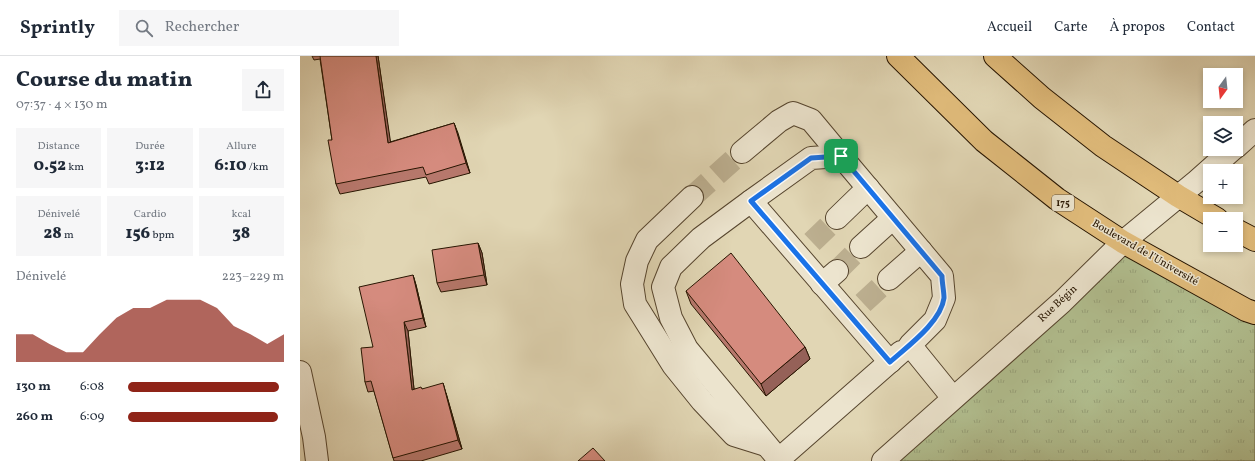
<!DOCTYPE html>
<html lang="fr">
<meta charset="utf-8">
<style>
body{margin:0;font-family:Vollkorn,serif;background:#f6f6f7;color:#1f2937;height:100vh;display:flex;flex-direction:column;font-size:15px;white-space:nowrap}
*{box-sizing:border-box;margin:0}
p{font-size:13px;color:#747a83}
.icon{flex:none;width:22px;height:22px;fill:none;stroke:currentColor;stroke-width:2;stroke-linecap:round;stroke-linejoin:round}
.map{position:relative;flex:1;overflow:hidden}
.panel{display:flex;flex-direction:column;background:#fff;width:300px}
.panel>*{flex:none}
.needle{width:26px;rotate:195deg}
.buttons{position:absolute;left:903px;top:12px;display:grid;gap:8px}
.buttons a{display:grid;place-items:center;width:40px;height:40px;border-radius:0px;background:#fff;box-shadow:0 2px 6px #0003;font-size:20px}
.pin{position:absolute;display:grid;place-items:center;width:34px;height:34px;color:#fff;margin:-17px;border-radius:8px;box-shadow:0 2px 6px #0006}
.round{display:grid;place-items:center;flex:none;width:42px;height:42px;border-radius:0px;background:#f6f6f7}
.summary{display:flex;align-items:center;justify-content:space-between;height:68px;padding:0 16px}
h1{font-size:22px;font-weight:800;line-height:30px}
.stats{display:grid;grid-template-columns:repeat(3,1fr);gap:6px;height:68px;padding:4px 16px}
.stats div{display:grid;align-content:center;border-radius:0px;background:#f6f6f7;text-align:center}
.stats b{font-size:17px;font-weight:800}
.stats small{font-size:11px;font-weight:400}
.stats p{font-size:11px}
.chart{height:112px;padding:8px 16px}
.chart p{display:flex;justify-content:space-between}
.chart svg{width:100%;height:72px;margin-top:4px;fill:#8f2418;opacity:.7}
ul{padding:0 16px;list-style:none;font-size:13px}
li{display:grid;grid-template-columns:64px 48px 1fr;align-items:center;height:30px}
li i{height:10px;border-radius:5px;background:#8f2418}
header{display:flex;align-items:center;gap:24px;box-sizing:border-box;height:56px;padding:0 20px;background:#fff;border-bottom:1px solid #e0e1e3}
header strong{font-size:19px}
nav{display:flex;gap:22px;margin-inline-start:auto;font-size:14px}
.search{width:280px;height:36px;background:#f6f6f7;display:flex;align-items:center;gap:10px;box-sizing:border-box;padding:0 14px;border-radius:0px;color:#747a83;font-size:15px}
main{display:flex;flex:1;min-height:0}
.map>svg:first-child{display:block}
</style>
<header>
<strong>Sprintly</strong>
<div class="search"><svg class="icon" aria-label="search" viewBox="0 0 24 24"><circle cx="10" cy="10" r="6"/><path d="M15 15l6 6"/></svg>Rechercher</div>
<nav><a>Accueil</a><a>Carte</a><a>À propos</a><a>Contact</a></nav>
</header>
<main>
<section class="panel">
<div class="summary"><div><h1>Course du matin</h1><p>07:37 · 4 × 130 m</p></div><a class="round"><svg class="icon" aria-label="share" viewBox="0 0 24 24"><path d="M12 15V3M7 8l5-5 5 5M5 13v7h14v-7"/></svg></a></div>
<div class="stats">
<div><p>Distance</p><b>0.52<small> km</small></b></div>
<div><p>Durée</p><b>3:12</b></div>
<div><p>Allure</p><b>6:10<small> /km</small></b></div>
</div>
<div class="stats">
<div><p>Dénivelé</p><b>28<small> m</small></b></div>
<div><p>Cardio</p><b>156<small> bpm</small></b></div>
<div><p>kcal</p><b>38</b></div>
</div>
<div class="chart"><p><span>Dénivelé</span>223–229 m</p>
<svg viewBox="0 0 160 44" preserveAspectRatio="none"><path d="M0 44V27L10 27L20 33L30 38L40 38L50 27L60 17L70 11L80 11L90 6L100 6L110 6L120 11L130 22L140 27L150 33L160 27V44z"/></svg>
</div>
<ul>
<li><b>130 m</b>6:08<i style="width:97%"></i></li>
<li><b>260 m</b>6:09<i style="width:96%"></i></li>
</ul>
</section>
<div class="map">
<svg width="955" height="405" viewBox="0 0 955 405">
<defs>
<pattern id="grass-tufts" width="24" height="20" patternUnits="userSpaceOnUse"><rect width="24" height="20" fill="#b1be8f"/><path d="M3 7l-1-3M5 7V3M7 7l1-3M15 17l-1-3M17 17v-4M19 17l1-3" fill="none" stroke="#98a27a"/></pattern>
</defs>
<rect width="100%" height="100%" fill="#e1d6b4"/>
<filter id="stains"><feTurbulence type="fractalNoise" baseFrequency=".005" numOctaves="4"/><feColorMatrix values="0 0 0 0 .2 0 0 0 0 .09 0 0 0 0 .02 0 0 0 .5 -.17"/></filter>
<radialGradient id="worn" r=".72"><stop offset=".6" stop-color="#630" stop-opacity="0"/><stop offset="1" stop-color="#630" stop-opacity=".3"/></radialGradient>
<path fill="url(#grass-tufts)" stroke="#6c6a48" d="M823 186 955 257V405H583Z"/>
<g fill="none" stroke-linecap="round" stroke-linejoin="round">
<g stroke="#bcaf90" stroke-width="22" stroke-dasharray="22 11" stroke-linecap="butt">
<path d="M392 141 442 96"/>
<path d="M512 186 537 162"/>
<path d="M537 215 561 191"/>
<path d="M563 247 589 223"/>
</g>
<defs>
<g id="minor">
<path d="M936 91 955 74"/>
<path d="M442 96 479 65 493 57 511 64 541 100"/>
<path d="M392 141 347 184 337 205 332 228 335 248 373 309 402 345 434 379 466 389"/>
<path d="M451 145 590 306"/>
<path d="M537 162 568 132"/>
<path d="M561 191 593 162"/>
<path d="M589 223 621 195"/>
<path d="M522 228 537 215"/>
<path d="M0 316 14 381 17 405"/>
<path d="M478 404 601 296"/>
<path d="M480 405 387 293 371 262 363 231 371 211 401 182 451 145 511 102 541 100 642 220 644 242 635 264 610 289 653 342"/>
<path d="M583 405 762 246 823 186 897 125 933 93"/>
</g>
<g id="major">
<path d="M598 0 684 85 757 143 823 186 946 254 955 257"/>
<path d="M695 0 742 42 803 90 878 140 917 163"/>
<path d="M936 174 955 184"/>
</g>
</defs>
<use href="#minor" stroke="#56452e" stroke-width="24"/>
<use href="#major" stroke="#271501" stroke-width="24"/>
<use href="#minor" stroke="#ece4ce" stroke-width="22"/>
<use href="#major" stroke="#e0bb7a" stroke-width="22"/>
</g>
<g fill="#b7786c" stroke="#271501">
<path d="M12 0H78L90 86 154 67 170 117 129 128 126 121 40 138 36 128 32 84 20 3 14 4Z"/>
<path d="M178 187 182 197 187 229 141 236 137 227Z"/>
<path d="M113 219 116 229 126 271 108 275 114 333H122L146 337 162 393 121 405H94L74 335 68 336 65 326 73 291Z"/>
<path d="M386 235 505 291 510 303 466 340 391 248Z"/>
</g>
<g fill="#956158" stroke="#271501">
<path d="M76 0H78L92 96 88 87Z"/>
<path d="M154 67 158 77 170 117 166 107Z"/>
<path d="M178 187 182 197 187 229 184 219Z"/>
<path d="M113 219 116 229 126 271 123 262Z"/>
<path d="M104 266 108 275 115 343 112 334Z"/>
<path d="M505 291 510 303 466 340 461 328Z"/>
<path d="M143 327 146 337 162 393 158 384Z"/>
</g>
<g fill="#d58b7e" stroke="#271501">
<path d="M20 0H76L88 87 154 67 166 107 126 119 123 111 36 128 28 84H32Z"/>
<path d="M178 187 184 219 137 227 132 194Z"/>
<path d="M431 197 505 291 461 328 386 235Z"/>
<path d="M113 219 123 262 104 266 112 334 121 331 122 333 143 327 158 384 93 402 71 325 65 326 61 292 73 291 59 231Z"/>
<path d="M293 392 305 405H278Z"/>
</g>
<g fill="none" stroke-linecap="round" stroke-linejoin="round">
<defs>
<path id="route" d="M541 100 642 220C642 227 644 235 644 242 641 266 608 290 590 306L451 145 511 102Z"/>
</defs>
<use href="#route" stroke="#fff" stroke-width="8"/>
<use href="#route" stroke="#1a73e8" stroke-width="5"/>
</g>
<g text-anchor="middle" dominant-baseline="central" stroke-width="3" stroke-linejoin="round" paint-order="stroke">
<rect fill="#ece4ce" stroke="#62533e" stroke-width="1" x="752" y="139" width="22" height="16" rx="3"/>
<g font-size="10" font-weight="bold" fill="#271501">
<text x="763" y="147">175</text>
</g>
<g font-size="11" fill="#271501" stroke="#ece4ce">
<text transform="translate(845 197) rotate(30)">Boulevard de l'Université</text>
<text transform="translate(758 248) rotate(-43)">Rue Bégin</text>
</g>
</g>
<rect width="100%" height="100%" filter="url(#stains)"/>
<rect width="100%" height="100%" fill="url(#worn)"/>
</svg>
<div class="buttons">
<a><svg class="needle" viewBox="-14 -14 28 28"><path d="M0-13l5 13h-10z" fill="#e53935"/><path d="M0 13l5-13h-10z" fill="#747a83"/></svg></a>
<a><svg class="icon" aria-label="layers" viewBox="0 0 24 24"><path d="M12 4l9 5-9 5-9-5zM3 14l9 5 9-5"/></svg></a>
<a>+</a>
<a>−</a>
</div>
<div class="pin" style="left:541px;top:100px;background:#1e9e55"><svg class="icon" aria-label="arrive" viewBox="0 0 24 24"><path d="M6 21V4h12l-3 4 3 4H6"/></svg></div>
</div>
</main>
